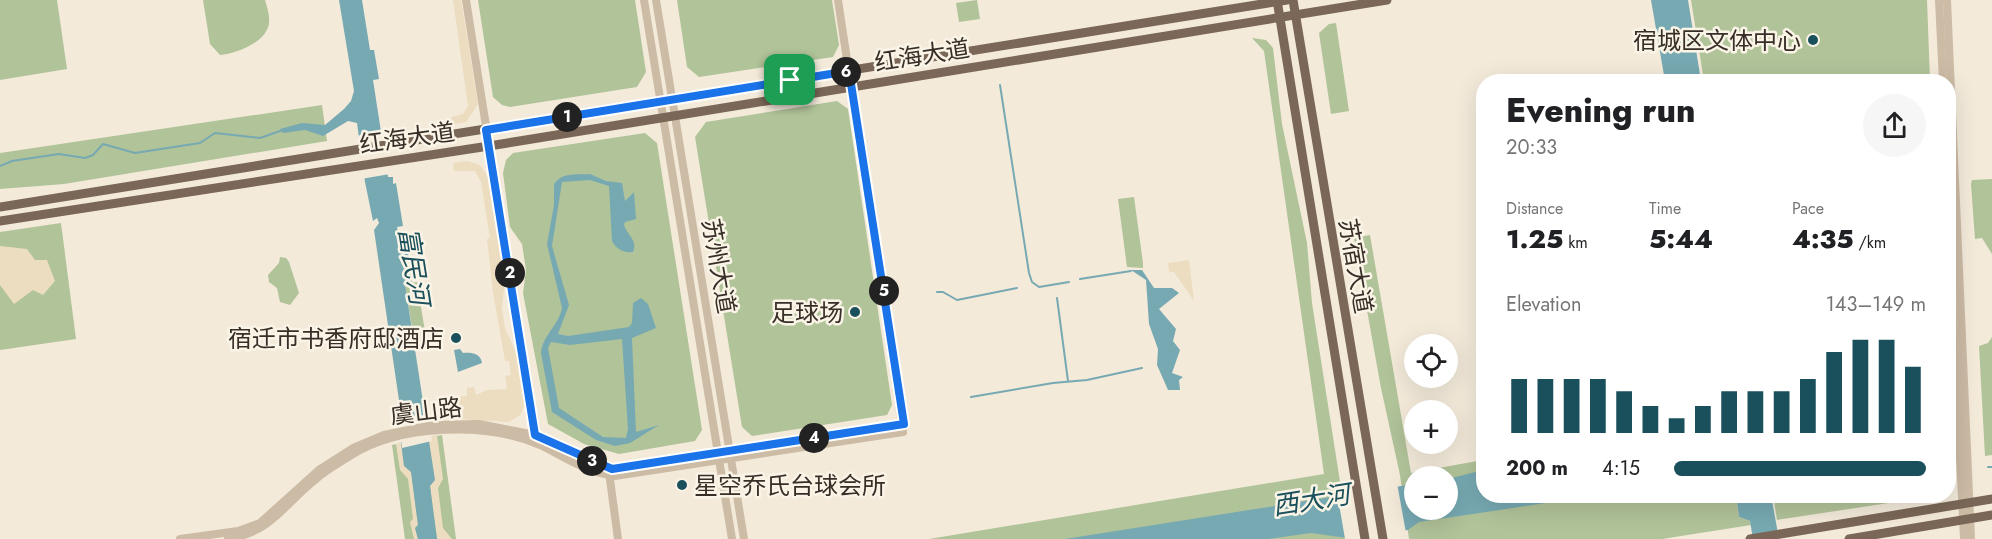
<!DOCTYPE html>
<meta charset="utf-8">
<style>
body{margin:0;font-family:Jost,"Noto Sans SC",sans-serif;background:#f6f6f6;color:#202124;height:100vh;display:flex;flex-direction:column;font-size:22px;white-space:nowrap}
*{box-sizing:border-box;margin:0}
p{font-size:20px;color:#757577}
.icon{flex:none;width:33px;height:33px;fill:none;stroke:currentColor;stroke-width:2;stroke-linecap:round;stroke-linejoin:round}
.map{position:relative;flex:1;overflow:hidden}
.details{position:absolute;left:1476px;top:74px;width:480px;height:429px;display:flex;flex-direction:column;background:#fff;border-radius:24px;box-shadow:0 6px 24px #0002}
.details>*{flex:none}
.buttons{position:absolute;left:1404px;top:334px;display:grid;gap:12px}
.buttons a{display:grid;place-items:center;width:54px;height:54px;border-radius:50%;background:#fff;box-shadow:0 6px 24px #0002;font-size:30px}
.pin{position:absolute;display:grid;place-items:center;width:51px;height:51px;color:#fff;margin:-26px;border-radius:12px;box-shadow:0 3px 9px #0006}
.km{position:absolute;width:30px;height:30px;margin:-15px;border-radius:50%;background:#222;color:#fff;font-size:16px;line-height:30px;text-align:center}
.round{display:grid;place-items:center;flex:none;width:63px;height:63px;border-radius:32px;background:#f6f6f6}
.summary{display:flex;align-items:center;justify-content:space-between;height:102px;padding:0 30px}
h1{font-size:33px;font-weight:800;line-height:45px}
.figures{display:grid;grid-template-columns:repeat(3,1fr);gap:9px;height:102px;padding:6px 30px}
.figures div{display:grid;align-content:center}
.figures b{font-size:26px;font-weight:800}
.figures small{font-size:16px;font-weight:400}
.figures p{font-size:16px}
.chart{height:168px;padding:12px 30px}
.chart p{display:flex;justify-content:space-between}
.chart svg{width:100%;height:108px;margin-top:6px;stroke:#1a505b;stroke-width:6}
ul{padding:0 30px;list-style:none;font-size:20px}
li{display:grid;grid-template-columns:96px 72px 1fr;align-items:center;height:45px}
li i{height:15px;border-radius:8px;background:#1a505b}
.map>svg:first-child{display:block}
</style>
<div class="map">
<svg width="1992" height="539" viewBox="0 0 1992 539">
<rect width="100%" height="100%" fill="#f3eada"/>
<g fill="#b1c399" fill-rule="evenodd">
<path d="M0 0H57L67 69 0 80Z"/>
<path d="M203 0H265C267 7 270 16 269 23 267 42 236 54 220 55L210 44Z"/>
<path d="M478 0H635L646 72 637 87 510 107 502 105 493 97Z"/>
<path d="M677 0H832L839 45 833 57 699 77 687 67Z"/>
<path d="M977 0 980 19 959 22 956 3Z"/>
<path d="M1691 0H1927L1930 81H1704Z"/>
<path d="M1336 23 1349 111 1331 114 1319 33 1329 24Z"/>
<path d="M1252 38 1266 40 1273 48 1282 124 1307 243 1312 303 1349 539H929L1324 474 1264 51Z"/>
<path d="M837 101 848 109 892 405 887 415 752 436 742 427 695 137 706 122Z"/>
<path d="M322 105 327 141 64 184 0 189V153Z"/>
<path d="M645 133 657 143 702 430 695 441 619 454 584 444 548 424 523 293 526 270 522 244 510 227 503 173 506 160 513 153Z"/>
<path d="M1992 179V254L1982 238 1975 239 1971 184 1972 180Z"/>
<path d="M1134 197 1143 263V268L1127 267 1118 199Z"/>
<path d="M61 223 76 339 0 350V232Z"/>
<path d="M1370 235 1411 473 1483 460 1484 495H1736L1739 517 1750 521 1751 525 1662 539H1409L1400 475 1381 388 1354 238ZM1414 477H1448V510H1414Z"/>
<path d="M280 257 286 258 289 262 299 293 290 305 280 302 277 288 269 282 268 275 279 263Z"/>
<path d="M417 282 427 344 415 346 405 284Z"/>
<path d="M1992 337V455L1985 456 1979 346 1988 343Z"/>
<path d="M442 435 456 539H405L392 445Z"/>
<path d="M1773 495H1941L1777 520Z"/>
</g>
<g fill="#ecddc0">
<path d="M453 0H461L478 104 466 122 452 125 451 117 463 114 468 106Z"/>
<path d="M467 161 480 165 490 180 505 280 502 308 505 328 517 355 525 405 520 415 509 422 440 418 439 415 437 402 447 400V397L467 396V388L474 387 476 395 487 390 507 389 505 376 511 375 509 361H505L493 292 487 239 490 238 481 182 475 171H454L453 163Z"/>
<path d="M0 246 27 249 35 260H47L55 281 43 295 33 290 14 304 0 285Z"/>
<path d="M1189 260 1194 301 1174 272H1169L1168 263Z"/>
<path d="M437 435 443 479 438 488 443 528 452 539H437L430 486 428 437Z"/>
<path d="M401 442 404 465 411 471 418 525 415 528 418 539H414L410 522 413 519 408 479 400 470 396 444Z"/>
</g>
<g fill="#77a9b2" fill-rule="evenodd">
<path d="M339 0H362L370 50H374L379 79 373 80 388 177H393V184L396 183 403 226 397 227 402 254 408 253 412 283 405 284 435 480 430 486 437 539H418L415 528 418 525 411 472 404 466 401 442 405 441 374 230 379 223 377 218 373 221 365 182 357 123 348 121 323 136 305 130 283 133 280 129 302 123 325 125 344 109 351 101 354 91Z"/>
<path d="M1651 0H1688L1701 81H1665Z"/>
<path d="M590 174 606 181 622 183 625 201 634 192 636 219 625 222 624 225C627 235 638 240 633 252 624 253 616 249 612 241L609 186 590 180 562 182 552 246 569 305 558 334 568 336 629 327 632 323 633 303 641 298 648 304 656 328 632 338 636 432 659 425 630 443 615 446 596 440 552 412 541 353C542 336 559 325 562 308L547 244 554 205V184C562 172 577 175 590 174ZM622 339 628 429 626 438 603 437 559 408 548 348 551 342 570 345Z"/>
<path d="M1131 270H1142L1154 288H1172L1179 293 1159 309 1176 329 1173 341 1180 350 1172 373 1183 377 1179 380 1180 390H1168L1157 365 1158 349 1149 324 1146 280Z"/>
<path d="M460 349 463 353C470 352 481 353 482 363L458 372 454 350Z"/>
<path d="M1483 470 1484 495H1600L1419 522 1408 530 1354 539 1311 533 1269 539H1065L1414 484V510H1448V479Z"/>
<path d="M1736 495H1771L1779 539H1753L1750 521 1739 517Z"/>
</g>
<g fill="#f3eada">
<path d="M384 131 390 174 361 179 356 136Z"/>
<path d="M428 414 432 441 402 448 399 420Z"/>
<path d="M1397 483 1406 533 1371 539H1345L1337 492Z"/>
</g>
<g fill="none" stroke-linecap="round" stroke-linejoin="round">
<g stroke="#77a9b2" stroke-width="2">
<path d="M1000 85 1029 273 1032 282 1039 287 1069 282"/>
<path d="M0 166 12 161 59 154 85 158 93 155 103 144 135 153 200 143 215 133 260 138 283 130"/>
<path d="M1080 279 1131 271"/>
<path d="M937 292H943L957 300 1017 288"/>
<path d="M1057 298 1068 381"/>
<path d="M971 397 1053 383 1087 380 1142 368"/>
<path d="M1988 467H1992"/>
<path d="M1772 499 1799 495"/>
</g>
<g stroke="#ccbba5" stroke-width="8">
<path d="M466 0 535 435"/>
<path d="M644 0 732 539"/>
<path d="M656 0 744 539"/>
<path d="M1939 0 1943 81"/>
<path d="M1947 0 1971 539"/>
<path d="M1948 208 1964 539"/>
<path d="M609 472 618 539"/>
<path d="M180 539 238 531 260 523 320 469 353 448 384 435 433 425 479 424 535 435 612 469 904 424"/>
<path d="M228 539C273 531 283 505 316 479 326 470 339 463 350 456 400 424 487 422 540 445 565 457 587 473 615 476L903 432 838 0"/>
</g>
<g stroke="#7a6757" stroke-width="9">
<path d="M1277 0 1365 539"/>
<path d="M1293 0 1383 539"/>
<path d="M0 207 1287 0"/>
<path d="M0 221 489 146 1387 0"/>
<path d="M1750 539 1992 499"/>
<path d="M1849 539 1992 515"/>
</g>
</g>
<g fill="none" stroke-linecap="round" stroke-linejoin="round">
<defs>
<path id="route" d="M849 71 904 424 612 469 535 435 486 130Z"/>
</defs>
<use href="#route" stroke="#fff" stroke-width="12"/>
<use href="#route" stroke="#1a73e8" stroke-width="8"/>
</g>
<g fill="#1a505b" stroke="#faf4e7" stroke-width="2">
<circle cx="1813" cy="40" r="6"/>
<circle cx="855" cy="312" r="6"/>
<circle cx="456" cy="338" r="6"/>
<circle cx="682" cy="485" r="6"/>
</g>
<g text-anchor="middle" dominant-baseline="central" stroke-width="5" stroke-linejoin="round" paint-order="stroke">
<g font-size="24" fill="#372e27" stroke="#faf4e7" text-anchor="end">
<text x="1801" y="40">宿城区文体中心</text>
<text x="843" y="312">足球场</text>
<text x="444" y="338">宿迁市书香府邸酒店</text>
<text x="694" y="485" text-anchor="start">星空乔氏台球会所</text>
</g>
<g font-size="24" fill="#372e27" stroke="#faf4e7">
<text transform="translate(922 55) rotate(-9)">红海大道</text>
<text transform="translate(407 138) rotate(-8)">红海大道</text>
<text transform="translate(719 266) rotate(80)">苏州大道</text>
<text transform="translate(1356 266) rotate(80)">苏宿大道</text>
<text transform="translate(426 411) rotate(-7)">虞山路</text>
</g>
<g font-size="26" font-style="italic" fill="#1a505b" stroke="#faf4e7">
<text transform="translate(414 266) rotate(81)">富民河</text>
<text transform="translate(1311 500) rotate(-9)">西大河</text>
</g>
</g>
</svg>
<div class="buttons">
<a><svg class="icon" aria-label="locate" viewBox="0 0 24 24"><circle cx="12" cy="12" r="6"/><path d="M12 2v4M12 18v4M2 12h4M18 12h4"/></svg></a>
<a>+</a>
<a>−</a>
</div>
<div class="pin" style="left:790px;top:80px;background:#1e9e55"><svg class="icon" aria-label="arrive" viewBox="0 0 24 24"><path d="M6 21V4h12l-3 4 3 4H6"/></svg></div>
<b class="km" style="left:567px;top:117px">1</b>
<b class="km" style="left:510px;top:273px">2</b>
<b class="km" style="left:592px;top:461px">3</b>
<b class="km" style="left:814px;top:438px">4</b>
<b class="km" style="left:884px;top:291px">5</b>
<b class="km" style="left:846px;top:72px">6</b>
<section class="details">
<div class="summary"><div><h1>Evening run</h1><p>20:33</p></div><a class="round"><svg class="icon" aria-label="share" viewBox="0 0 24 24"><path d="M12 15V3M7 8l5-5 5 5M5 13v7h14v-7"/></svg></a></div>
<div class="figures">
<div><p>Distance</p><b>1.25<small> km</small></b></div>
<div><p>Time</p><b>5:44</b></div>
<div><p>Pace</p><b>4:35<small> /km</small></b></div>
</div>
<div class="chart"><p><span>Elevation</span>143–149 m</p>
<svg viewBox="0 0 160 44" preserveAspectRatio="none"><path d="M5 44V22M15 44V22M25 44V22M35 44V22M45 44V27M55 44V33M65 44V38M75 44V33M85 44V27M95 44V27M105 44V27M115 44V22M125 44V11M135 44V6M145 44V6M155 44V17"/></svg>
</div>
<ul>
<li><b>200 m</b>4:15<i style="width:100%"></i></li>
</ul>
</section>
</div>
